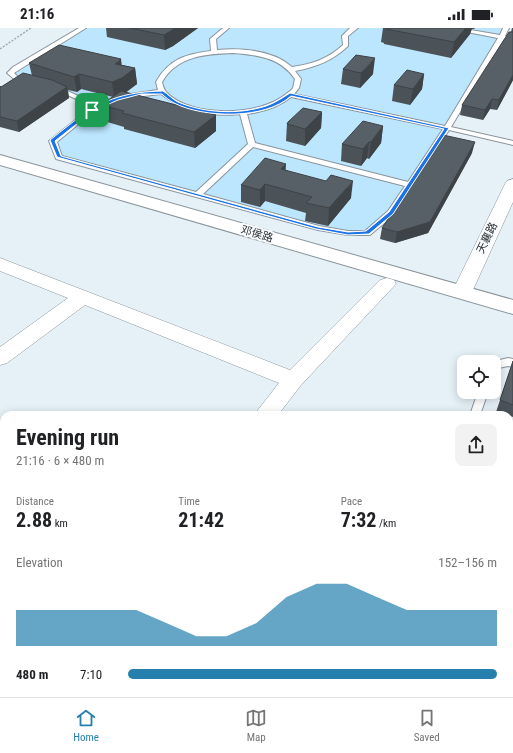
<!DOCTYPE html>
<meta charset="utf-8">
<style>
body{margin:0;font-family:"Roboto Condensed","Noto Sans SC",sans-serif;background:#f2f2f2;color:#202124;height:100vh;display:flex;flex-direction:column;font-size:15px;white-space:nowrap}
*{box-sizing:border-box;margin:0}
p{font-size:13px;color:#757577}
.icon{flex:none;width:22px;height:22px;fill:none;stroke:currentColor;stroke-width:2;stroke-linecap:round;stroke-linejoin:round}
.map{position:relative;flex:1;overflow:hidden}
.details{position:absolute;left:0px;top:383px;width:513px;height:286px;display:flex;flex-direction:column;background:#fff;border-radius:12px 12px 0 0;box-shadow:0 2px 10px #0003}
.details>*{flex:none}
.buttons{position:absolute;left:457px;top:327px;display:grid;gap:8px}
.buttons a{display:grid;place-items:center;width:44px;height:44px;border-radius:8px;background:#fff;box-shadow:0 2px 10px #0003;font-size:20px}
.pin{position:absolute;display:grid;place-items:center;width:34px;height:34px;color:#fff;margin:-17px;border-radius:8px;box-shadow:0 2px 6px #0006}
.round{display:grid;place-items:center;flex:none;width:42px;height:42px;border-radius:8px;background:#f2f2f2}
.summary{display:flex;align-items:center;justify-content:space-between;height:68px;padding:0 16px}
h1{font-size:22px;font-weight:700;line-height:30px}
.stats{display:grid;grid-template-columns:repeat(3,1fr);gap:6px;height:68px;padding:4px 16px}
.stats div{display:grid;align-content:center}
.stats b{font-size:20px;font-weight:700}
.stats small{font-size:11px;font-weight:400}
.stats p{font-size:11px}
.chart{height:112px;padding:8px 16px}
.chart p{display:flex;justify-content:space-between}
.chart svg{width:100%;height:72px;margin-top:4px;fill:#2580ae;opacity:.7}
ul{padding:0 16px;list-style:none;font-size:13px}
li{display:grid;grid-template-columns:64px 48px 1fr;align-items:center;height:30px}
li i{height:10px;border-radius:5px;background:#2580ae}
.status{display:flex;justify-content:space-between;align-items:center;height:28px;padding:0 20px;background:#fff;direction:ltr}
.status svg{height:11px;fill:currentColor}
.dock{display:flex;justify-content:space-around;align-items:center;height:56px;border-top:1px solid #e0e0e0;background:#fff;font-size:11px;color:#757577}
.dock a{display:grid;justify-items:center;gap:2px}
.dock .selected{color:#2580ae}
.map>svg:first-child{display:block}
</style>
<div class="status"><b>21:16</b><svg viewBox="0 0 49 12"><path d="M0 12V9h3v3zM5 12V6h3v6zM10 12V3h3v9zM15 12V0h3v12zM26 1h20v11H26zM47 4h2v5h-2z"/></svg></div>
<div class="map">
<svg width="513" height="669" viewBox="0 0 513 669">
<rect width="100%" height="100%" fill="#e5f0f7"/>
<path fill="#bce5fe" d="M83 0H506L391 185 367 205 318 200 59 129 53 113 91 82 88 74 16 50 10 45Z"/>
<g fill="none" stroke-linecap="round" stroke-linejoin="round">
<defs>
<g id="lane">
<path d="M79 0H86L14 45 18 49 31 52V54L14 51 7 45 13 39Z"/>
<path d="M223 0H229L216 11 217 22C242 20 273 22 292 39 312 36 328 31 343 17L342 8 350 0H358L348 8V18C332 33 316 39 295 43L301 51 299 60 294 66 445 98 498 10 446 0H459L500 7 503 0H509L505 8 513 9V13L504 11 451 99 513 113V117L449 102 394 187 370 207H348L318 202 56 131 49 113 88 82 85 75 54 61V59H58L90 73 94 79 124 67 158 62 156 54C169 31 186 26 211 23L210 11ZM233 25C257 27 280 29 295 51 294 54 294 57 293 60 291 63 288 64 286 66 260 88 192 90 167 65 164 62 163 58 162 54 177 28 205 26 233 25ZM161 66C184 84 212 89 240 86L248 116 196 164 62 128 57 114 94 83 103 79 135 69ZM291 69 443 101 408 154 255 115 247 86C262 84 279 79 291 69ZM253 119 405 158 388 183 365 203H348L319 198 203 166Z"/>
<path d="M508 330 513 331V339L508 338 494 341V334H492Z"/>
<path d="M478 364H488L480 387H470Z"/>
<path d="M509 402 513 403V411L509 410Z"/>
</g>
<g id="street">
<path d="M513 151V174L472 264 469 268 462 270 455 268 452 264 505 156 507 153Z"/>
<path d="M0 230 290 342 380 252 387 250 394 252 396 256 301 357 278 387H254L279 355 85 277 7 335 0 337V319L68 270 0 243Z"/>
<path d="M0 422 4 423V443L0 442Z"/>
<path d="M17 665H48L46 669H15Z"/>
<path d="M333 665H367L369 669H335Z"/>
</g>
<path id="secondary" d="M0 127 513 272V286L0 137Z"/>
</defs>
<use href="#lane" stroke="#8a949b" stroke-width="2"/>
<use href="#street" stroke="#8a949b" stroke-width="1"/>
<use href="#secondary" stroke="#8a949b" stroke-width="2"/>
<path stroke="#a2abb0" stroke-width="1.5" stroke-dasharray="2 1.5" stroke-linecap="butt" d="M0 21 31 0"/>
<use href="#lane" fill="#fff" fill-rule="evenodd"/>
<use href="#street" fill="#fff" fill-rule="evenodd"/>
<use href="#secondary" fill="#fff" fill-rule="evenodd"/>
</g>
<g fill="#4b5358">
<path d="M106 0H198L173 18 165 22 107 9Z"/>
<path d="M383 0H475L474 1H472L470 6 451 30 384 16V15L381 14Z"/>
<path d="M512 0H513V52L497 82 490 81 483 92 460 87 462 77 511 4Z"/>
<path d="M29 35 122 37 135 40 137 56 125 64 216 87V103L195 120 124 101V99L104 93 101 77 113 69 81 61 77 64 68 62 69 70 19 104 0 99V58L1 59 32 48Z"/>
<path d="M343 41 373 46 360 60 341 56Z"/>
<path d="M424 46 422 61 410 77 392 73 394 57Z"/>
<path d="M322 84 321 100 305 118 286 113 287 96Z"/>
<path d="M383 98 381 115 369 131 367 130 361 138 341 133 342 116Z"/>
<path d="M472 125 428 205 395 215 380 211 382 200Z"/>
<path d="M286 142 351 170 328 198 305 193 306 185 265 173 260 179 241 174V157Z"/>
<path d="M513 333V389L509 388V387H506L496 384Z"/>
</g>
<g fill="#3d4347">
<path d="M176 0H198L173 18 165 22 164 7Z"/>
<path d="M466 0H472L470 6 451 30 454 14Z"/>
<path d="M375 30 373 46 360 60 361 45Z"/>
<path d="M121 31 123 47 115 36Z"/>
<path d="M135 40 137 56 124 66 114 69 112 54Z"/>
<path d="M79 46 81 61 77 64 74 49Z"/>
<path d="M424 46 422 61 410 77 413 61Z"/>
<path d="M513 47V52L497 82 499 72Z"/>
<path d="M67 59 69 70 19 104 17 93Z"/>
<path d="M492 71 490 81 483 92 485 82Z"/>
<path d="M322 84 321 100 305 118V101Z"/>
<path d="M216 87V103L195 120 194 104Z"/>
<path d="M383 98 381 115 369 131 371 114Z"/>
<path d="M369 114 367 130 361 138 363 121Z"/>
<path d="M475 114 472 125 428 205 395 215 397 204Z"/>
<path d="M286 136 285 153 281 141Z"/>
<path d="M353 153 351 170 328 198 329 180Z"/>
<path d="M265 156V173L260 179V162Z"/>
</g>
<g fill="#576066" stroke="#3d4347">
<path d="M130 0H176L164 7Z"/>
<path d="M386 0H466L454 14 386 1 387 0Z"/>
<path d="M509 4H513V47L499 72 492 71 485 82 462 77Z"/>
<path d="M59 17 121 31 115 36 135 40 122 50 112 54 79 46 74 49 29 35Z"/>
<path d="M356 27 375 30 361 45 343 41Z"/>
<path d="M407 42 424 46 413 61 394 57Z"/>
<path d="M23 45 52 52 67 59 17 93 0 89V58L1 59Z"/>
<path d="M121 63 216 87 194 104 122 85 124 83 101 77Z"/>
<path d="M303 80 322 84 305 101 287 96 288 94Z"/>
<path d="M363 93 383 98 371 114H369L363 121 342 116Z"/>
<path d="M443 107 475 114 430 194 397 204 382 200Z"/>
<path d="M265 130 286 136 281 141 326 153 331 147 353 153 329 180 306 175 312 169 265 156 260 162 241 157Z"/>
<path d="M513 333V377L500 372Z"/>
</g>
<path fill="#1a73e8" stroke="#fff" fill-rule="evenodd" d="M163 63C168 66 172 71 178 74 204 85 238 87 266 78 275 75 282 70 290 65L449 100 393 186 369 206 348 207 316 201 57 129 50 112C56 107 63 102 69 97 101 72 122 64 163 63ZM141 66H162C165 69 170 73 174 75 203 90 265 92 291 68L444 101 389 184 366 203 348 204 318 199 61 128 55 113 93 83 118 72Z"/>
<g text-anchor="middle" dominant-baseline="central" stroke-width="4" stroke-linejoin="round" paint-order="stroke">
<g font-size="11" fill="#2c3033" stroke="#f8fcff">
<text transform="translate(257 206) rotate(16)">邓侯路</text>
<text transform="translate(487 210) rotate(-64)">天襄路</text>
</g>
</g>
</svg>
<div class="buttons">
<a><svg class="icon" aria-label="locate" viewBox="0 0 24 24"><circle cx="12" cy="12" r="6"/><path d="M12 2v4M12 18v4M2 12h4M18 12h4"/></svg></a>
</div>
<div class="pin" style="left:92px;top:82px;background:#1e9e55"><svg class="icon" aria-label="arrive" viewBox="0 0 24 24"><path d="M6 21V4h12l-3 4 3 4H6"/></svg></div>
<section class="details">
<div class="summary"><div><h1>Evening run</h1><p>21:16 · 6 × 480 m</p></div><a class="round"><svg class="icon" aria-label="share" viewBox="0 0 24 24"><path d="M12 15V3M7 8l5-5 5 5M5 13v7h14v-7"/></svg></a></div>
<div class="stats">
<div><p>Distance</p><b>2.88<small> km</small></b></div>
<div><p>Time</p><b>21:42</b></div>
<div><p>Pace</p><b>7:32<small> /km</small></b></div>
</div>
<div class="chart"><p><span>Elevation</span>152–156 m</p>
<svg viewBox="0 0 160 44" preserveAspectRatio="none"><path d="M0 44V22L10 22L20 22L30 22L40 22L50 30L60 38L70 38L80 30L90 14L100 6L110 6L120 14L130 22L140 22L150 22L160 22V44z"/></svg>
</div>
<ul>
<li><b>480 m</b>7:10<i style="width:100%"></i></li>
</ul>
</section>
</div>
<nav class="dock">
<a class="selected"><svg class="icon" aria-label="home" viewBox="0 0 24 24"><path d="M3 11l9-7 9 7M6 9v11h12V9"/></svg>Home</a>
<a><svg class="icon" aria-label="map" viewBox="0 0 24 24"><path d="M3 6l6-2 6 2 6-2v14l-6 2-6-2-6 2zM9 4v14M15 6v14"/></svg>Map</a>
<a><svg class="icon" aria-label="saved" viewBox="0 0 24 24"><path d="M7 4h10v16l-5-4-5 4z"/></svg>Saved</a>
</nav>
